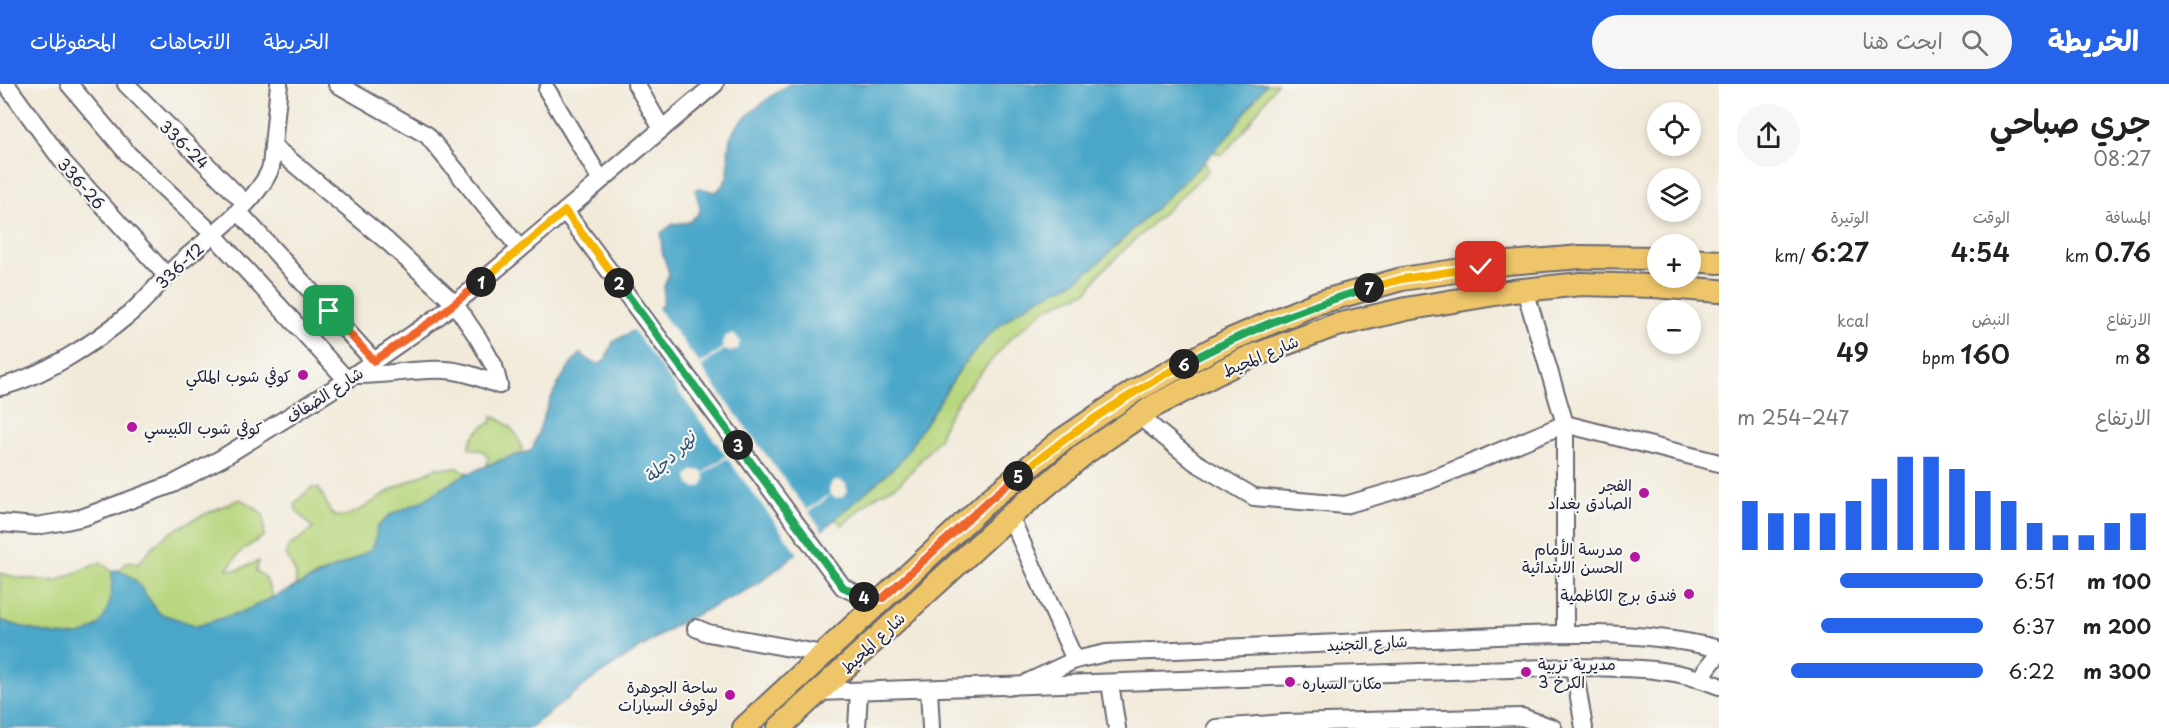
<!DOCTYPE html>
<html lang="ar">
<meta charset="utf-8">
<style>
body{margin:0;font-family:"Playpen Sans","Playpen Sans Arabic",sans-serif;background:#f6f6f6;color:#222;direction:rtl;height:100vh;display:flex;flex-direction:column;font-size:22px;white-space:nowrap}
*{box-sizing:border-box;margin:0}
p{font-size:20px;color:#767676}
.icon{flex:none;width:33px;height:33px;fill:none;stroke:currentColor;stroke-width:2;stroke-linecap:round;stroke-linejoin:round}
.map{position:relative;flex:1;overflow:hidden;direction:ltr}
.side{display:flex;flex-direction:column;background:#fff;width:450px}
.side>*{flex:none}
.fabs{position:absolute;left:1647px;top:18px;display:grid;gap:12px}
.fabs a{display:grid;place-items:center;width:54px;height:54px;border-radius:50%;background:#fff;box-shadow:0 3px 9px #0003;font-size:30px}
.pin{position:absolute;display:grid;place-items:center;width:51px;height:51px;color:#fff;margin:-26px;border-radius:12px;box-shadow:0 3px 9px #0006}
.km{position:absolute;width:30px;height:30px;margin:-15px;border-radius:50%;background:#222;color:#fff;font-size:16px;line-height:30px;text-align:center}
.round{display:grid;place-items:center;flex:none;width:63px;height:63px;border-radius:32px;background:#f6f6f6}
.headline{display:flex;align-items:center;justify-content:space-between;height:102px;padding:0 18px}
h1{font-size:33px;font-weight:600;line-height:45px}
.figures{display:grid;grid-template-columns:repeat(3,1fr);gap:9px;height:102px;padding:6px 18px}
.figures div{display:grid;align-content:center}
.figures b{font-size:26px;font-weight:600}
.figures small{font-size:16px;font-weight:400}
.figures p{font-size:16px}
.chart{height:168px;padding:12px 18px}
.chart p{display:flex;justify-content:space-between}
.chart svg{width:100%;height:108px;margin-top:6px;stroke:#2563eb;stroke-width:6}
ul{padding:0 18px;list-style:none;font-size:20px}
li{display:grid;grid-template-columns:96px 72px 1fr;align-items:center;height:45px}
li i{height:15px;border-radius:8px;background:#2563eb}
header{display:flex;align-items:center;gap:36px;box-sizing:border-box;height:84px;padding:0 30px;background:#2563eb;color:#fff}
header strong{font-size:28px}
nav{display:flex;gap:33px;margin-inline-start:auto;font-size:21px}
.search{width:420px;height:54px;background:#f6f6f6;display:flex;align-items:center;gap:15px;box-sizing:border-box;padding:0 21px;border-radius:33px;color:#767676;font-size:22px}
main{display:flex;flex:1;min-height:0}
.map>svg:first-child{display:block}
</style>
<header>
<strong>الخريطة</strong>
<div class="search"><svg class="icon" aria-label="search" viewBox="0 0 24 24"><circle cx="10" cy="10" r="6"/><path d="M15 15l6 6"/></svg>ابحث هنا</div>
<nav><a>الخريطة</a><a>الاتجاهات</a><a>المحفوظات</a></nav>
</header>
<main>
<section class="side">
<div class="headline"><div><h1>جري صباحي</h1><p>08:27</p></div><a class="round"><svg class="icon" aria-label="share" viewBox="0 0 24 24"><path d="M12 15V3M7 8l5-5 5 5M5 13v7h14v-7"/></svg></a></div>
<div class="figures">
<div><p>المسافة</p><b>0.76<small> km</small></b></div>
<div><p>الوقت</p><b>4:54</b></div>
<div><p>الوتيرة</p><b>6:27<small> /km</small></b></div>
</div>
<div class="figures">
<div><p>الارتفاع</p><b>8<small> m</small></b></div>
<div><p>النبض</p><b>160<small> bpm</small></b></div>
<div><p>kcal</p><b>49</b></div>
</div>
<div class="chart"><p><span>الارتفاع</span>247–254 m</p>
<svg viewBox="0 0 160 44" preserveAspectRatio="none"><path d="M5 44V24M15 44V29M25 44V29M35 44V29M45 44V24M55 44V15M65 44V6M75 44V6M85 44V11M95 44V20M105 44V24M115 44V33M125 44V38M135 44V38M145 44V33M155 44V29"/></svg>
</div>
<ul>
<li><b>100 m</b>6:51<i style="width:58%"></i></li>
<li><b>200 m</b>6:37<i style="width:66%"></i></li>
<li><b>300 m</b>6:22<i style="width:78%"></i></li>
</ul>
</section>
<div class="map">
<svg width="1719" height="644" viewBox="0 0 1719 644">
<rect width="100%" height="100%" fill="#f6f6f2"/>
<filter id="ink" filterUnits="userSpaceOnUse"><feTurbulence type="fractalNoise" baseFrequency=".0167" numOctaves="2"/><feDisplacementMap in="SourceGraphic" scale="12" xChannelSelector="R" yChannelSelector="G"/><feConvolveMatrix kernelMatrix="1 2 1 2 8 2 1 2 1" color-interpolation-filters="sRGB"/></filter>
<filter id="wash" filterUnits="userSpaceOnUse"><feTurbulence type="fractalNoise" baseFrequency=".008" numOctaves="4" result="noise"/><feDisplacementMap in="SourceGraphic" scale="24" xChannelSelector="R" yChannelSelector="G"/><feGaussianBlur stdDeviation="1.35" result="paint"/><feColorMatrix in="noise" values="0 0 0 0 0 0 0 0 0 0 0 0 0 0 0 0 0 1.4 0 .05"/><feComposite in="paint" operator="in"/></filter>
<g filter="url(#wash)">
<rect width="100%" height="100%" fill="#f2ead9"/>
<g fill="#b8d67d" stroke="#6d7c5c" stroke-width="1.5">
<path d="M1237 0H1277L1242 49 1222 71 1213 68 1204 78 1209 86 1101 188 1088 207 1047 224 1009 256 961 312 946 336 939 355 913 385 899 400 873 414 842 441 835 435 857 415 949 286Z"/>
<path d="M492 332C512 341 519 350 523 370L487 381 488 373 483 367 469 364C470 353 482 341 492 338Z"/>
<path d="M436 384H458L468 389 462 392 427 446 324 488 296 502V490L286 470 288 463 313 445 296 426 295 419 311 404H318C326 414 326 423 334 432 357 434 374 415 393 405 407 398 422 391 436 384Z"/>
<path d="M240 415 257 425 264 432V452L242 466 227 485 237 486 259 477 256 487 265 493 273 513 255 522 243 558 0 550V489L19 494 56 497 101 478 112 488 115 486H120L125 479 131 477 139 480C157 448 207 429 240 415Z"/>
</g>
<path fill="#4ba7c9" stroke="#366482" stroke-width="1.5" d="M789 0H1266L1229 51 1204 78 1093 184 1070 200 1041 213 1018 227 992 248 963 281 901 377 791 474 755 502 677 540 626 573 597 592 530 644H0V536C57 554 114 574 112 488L115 486 125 489 136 497 159 529 197 542 244 527 356 474C376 462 374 466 377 443L390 431 424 416 462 392 503 375 530 367 533 364C544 330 555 295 581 269L591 278 599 280 605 276 613 258 636 245 663 220 664 203 669 189 662 167 661 149 673 140 689 138 699 129 700 123 695 106 698 104 716 108C738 88 723 74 731 52 737 36 774 10 789 0Z"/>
<path fill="#f2ead9" d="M657 223 700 280 723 264 722 259 725 252 732 250 738 254 740 258 738 265 731 268 724 266 701 283 807 426 830 410 829 405 832 398 839 396 846 400 847 407 843 413 835 414 831 411 809 428 824 449 799 471 727 374 704 390 705 395 702 402 695 404 689 400 687 393 692 387 699 386 703 389 726 372 632 244 641 233Z"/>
</g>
<g filter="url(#ink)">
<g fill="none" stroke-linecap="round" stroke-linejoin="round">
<defs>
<g id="minor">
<path d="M6 0 63 78 166 191"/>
<path d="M69 0 128 70 213 150 347 296"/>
<path d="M126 0 245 119"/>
<path d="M337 0 427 51 520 165"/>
<path d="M636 0 662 45"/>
<path d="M547 6 601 96"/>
<path d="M274 63 388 158 455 220 478 254 494 282 499 301"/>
<path d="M238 127 374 277"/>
<path d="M565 127 843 503 864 513 883 514"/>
<path d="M1525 206 1565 340V549"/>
<path d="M355 291C385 292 415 284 445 286 464 287 481 294 499 301"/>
<path d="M0 303C41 293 95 259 128 231 148 215 163 193 183 176 210 153 259 116 271 83L279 0"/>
<path d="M1139 332 1195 378 1254 413 1345 421 1428 397 1565 340 1719 379"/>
<path d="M1010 432 1075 576"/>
<path d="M0 439 36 442 66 437 84 433 173 400 222 374 338 302 436 234 473 205 715 0"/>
<path d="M696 544 708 549 823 570"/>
<path d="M1574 583 1584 644"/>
<path d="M1700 594 1719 569"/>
<path d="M1028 598 1075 576 1106 569C1215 565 1324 560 1433 555 1526 551 1629 542 1719 565"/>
<path d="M1110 599 1117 644"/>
<path d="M929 605 931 644"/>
<path d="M818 608 1574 583C1624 584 1672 582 1719 602"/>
<path d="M857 644 859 607"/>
<path d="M1216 644 1285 639 1522 633 1553 644"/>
</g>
<g id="major">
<path d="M1690 176 1719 178"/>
<path d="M744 644 989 416 1062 356 1136 306 1230 256 1317 219 1402 195 1508 179 1581 173 1658 174"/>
<path d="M779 644 1010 432 1085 369 1154 322 1245 275 1333 242 1406 225 1513 207 1581 200 1653 202 1719 207"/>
</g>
</defs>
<use href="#minor" stroke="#6b6872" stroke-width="20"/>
<use href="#major" stroke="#6b6872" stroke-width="26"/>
<use href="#minor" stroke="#fff" stroke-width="16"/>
<use href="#major" stroke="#eec569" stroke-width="22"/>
</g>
</g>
<g fill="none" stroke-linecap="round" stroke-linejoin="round" filter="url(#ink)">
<defs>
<path id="split-1" d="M329 227 374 277 436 234 481 198"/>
<path id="split-2" d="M481 198 565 127 619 199"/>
<path id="split-3" d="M619 199 738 361"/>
<path id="split-4" d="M738 361 843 503 864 513"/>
<path id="split-5" d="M864 513 883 514 989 416 1018 392"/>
<path id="split-6" d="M1018 392C1070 349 1124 312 1184 280"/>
<path id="split-7" d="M1184 280C1244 248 1304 223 1369 204"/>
<path id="split-8" d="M1369 204 1402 195 1481 183"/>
</defs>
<use href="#split-1" stroke="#fff" stroke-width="12"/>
<use href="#split-2" stroke="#fff" stroke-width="12"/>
<use href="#split-3" stroke="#fff" stroke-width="12"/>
<use href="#split-4" stroke="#fff" stroke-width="12"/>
<use href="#split-5" stroke="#fff" stroke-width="12"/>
<use href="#split-6" stroke="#fff" stroke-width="12"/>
<use href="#split-7" stroke="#fff" stroke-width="12"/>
<use href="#split-8" stroke="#fff" stroke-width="12"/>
<use href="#split-1" stroke="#f0652b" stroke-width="8"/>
<use href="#split-2" stroke="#f5b400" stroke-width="8"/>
<use href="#split-3" stroke="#22a559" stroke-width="8"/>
<use href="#split-4" stroke="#22a559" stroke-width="8"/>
<use href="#split-5" stroke="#f0652b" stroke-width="8"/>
<use href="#split-6" stroke="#f5b400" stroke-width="8"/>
<use href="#split-7" stroke="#22a559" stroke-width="8"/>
<use href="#split-8" stroke="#f5b400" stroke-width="8"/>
</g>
<g fill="#b5179e" stroke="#f6f6f2" stroke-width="2">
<circle cx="303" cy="291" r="6"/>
<circle cx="132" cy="343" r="6"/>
<circle cx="1644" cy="409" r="6"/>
<circle cx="1635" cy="473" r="6"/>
<circle cx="1689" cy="510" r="6"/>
<circle cx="1526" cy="588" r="6"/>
<circle cx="1290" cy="598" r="6"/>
<circle cx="730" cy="611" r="6"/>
</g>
<g text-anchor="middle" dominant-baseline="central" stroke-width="4.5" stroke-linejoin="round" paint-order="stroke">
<g font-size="16" fill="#22223b" stroke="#f6f6f2">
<text transform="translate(185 60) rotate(44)">336-24</text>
<text transform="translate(82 99) rotate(49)">336-26</text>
<text transform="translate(179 181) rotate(-43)">336-12</text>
<text transform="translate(1260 271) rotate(-23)">شارع المحيط</text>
<text transform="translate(324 310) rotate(-33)">شارع الضفاف</text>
<text transform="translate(872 558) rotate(-43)">شارع المحيط</text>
<text transform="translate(1367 558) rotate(-3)">شارع التجنيد</text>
</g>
<g font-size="16" fill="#22223b" stroke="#f6f6f2" text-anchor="end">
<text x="291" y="291">كوفي شوب الملكي</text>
<text x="144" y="343" text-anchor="start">كوفي شوب الكبيسي</text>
<text x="1632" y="400">الفجر<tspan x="1632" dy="18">الصادق بغداد</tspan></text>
<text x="1623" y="464">مدرسة الأمام<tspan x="1623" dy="18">الحسن الابتدائية</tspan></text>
<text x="1677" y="510">فندق برج الكاظمية</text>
<text x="1538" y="579" text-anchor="start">مديرية تربية<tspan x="1538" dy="18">الكرخ 3</tspan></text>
<text x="1302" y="598" text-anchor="start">مكان السياره</text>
<text x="718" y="602">ساحة الجوهرة<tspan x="718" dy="18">لوقوف السيارات</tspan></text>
</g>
<g font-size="18" font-style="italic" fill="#325774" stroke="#f6f6f2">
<text transform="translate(669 372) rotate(-45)">نهر دجلة</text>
</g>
</g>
</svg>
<div class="fabs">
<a><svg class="icon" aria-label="locate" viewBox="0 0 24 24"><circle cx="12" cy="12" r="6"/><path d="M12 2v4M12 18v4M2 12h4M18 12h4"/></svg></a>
<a><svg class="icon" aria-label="layers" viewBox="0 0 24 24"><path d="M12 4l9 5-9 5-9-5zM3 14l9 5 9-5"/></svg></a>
<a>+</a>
<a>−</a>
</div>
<div class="pin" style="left:329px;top:227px;background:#1e9e55"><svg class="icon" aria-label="arrive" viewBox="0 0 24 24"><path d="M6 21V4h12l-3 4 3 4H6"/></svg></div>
<div class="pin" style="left:1481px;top:183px;background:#d93025"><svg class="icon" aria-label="check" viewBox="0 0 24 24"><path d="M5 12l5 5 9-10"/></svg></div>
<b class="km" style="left:481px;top:198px">1</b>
<b class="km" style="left:619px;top:199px">2</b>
<b class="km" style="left:738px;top:361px">3</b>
<b class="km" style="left:864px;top:513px">4</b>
<b class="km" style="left:1018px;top:392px">5</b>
<b class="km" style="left:1184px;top:280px">6</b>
<b class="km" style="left:1369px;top:204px">7</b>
</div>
</main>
